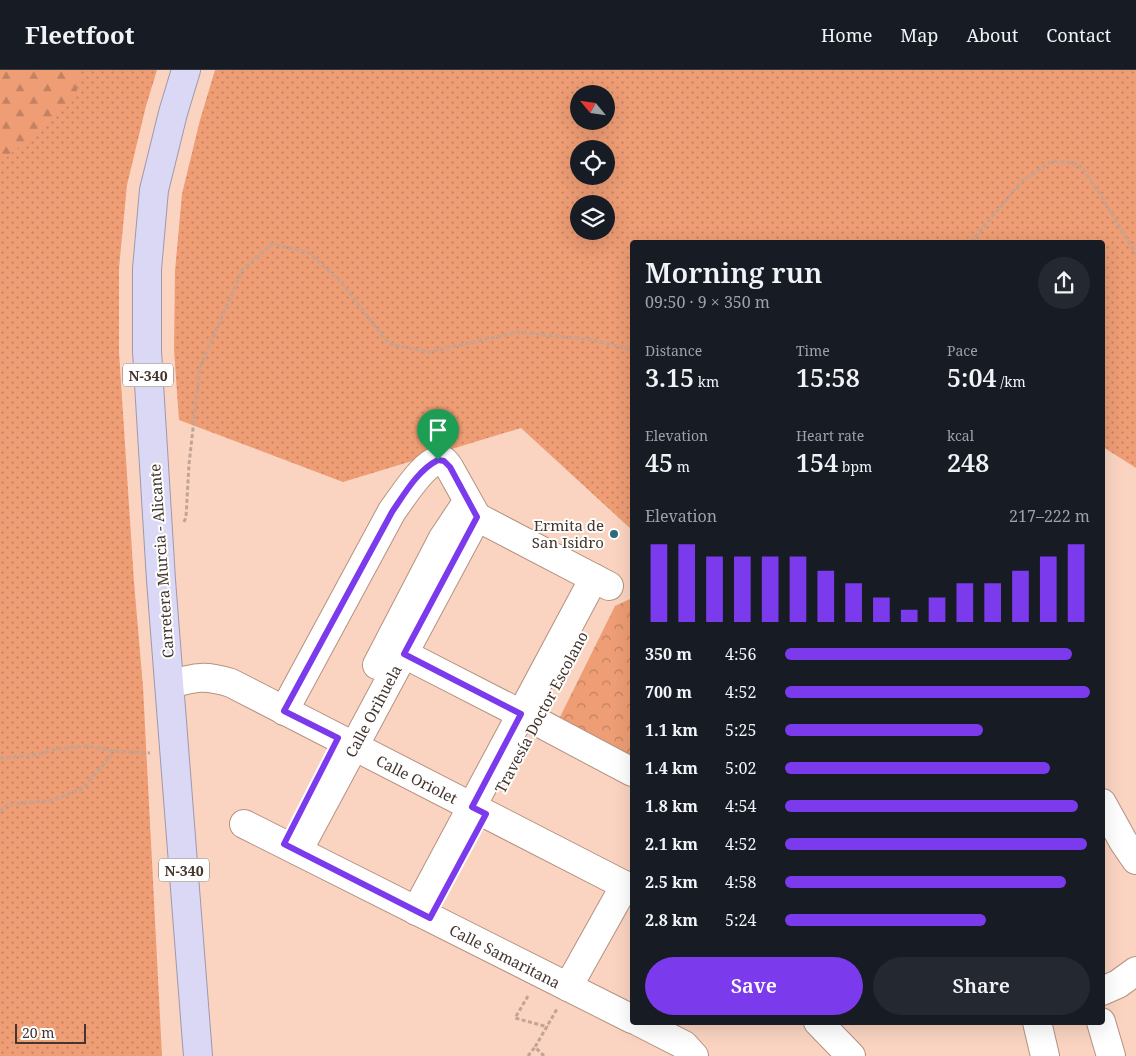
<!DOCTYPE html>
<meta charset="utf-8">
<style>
body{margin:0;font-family:"Noto Serif",serif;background:#242831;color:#f1f3f6;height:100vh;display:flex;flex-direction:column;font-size:19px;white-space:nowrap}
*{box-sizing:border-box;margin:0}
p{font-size:16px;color:#9ea1a6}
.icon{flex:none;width:28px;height:28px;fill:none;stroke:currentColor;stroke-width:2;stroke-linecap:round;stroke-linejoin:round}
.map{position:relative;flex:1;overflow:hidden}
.panel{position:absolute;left:630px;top:170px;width:475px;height:785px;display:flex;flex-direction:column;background:#171b24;border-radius:5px;box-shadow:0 5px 20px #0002}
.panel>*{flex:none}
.needle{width:32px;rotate:299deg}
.controls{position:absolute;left:570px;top:15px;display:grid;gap:10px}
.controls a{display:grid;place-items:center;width:45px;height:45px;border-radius:50%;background:#171b24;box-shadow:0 5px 20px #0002;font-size:25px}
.scale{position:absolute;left:15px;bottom:12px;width:71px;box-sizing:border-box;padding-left:5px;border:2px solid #44352d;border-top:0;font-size:14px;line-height:18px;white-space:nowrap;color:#44352d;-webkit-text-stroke:4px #fefefe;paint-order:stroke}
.pin{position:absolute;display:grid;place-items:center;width:42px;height:42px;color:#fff;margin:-51px -21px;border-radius:50% 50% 50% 0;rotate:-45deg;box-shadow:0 0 5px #0007}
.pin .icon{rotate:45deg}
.round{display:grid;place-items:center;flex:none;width:52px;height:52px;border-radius:26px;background:#242831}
.summary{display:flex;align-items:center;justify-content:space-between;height:85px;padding:0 15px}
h1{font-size:28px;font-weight:600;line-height:38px}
.figures{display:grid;grid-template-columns:repeat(3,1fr);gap:8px;height:85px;padding:5px 15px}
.figures div{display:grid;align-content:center}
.figures b{font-size:25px;font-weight:600}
.figures small{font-size:14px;font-weight:400}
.figures p{font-size:14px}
.chart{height:140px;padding:10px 15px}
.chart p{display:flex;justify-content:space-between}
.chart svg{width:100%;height:90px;margin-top:5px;stroke:#7c3aed;stroke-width:6}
.cta{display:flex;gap:10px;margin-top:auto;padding:10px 15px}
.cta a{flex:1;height:58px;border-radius:30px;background:#7c3aed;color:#fff;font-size:20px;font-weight:600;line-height:58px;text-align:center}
.cta a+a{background:#242831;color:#f1f3f6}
ul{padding:0 15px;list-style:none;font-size:16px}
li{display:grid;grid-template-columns:80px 60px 1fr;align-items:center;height:38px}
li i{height:12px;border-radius:6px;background:#7c3aed}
header{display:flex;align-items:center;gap:30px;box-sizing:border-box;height:70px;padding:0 25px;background:#171b24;border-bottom:1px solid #363941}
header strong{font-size:24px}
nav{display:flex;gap:28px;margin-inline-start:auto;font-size:18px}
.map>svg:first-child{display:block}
</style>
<header>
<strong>Fleetfoot</strong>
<nav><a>Home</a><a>Map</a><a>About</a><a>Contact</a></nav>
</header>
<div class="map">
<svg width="1136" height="986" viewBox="0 0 1136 986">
<defs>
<pattern id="grass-dots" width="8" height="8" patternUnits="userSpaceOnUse" patternTransform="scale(1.25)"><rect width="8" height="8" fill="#ee9d74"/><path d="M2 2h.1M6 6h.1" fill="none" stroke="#c28160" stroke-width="1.8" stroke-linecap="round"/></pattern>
<pattern id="forest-firs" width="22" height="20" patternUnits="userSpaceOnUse" patternTransform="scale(1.25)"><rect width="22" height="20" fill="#ee9d74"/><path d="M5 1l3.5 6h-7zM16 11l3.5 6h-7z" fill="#c28160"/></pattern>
<pattern id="park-crowns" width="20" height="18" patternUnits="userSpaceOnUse" patternTransform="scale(1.25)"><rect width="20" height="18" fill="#ee9d74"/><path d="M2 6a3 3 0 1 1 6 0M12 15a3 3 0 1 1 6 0" fill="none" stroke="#c28160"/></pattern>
</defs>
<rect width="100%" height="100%" fill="#fad4c1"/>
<g fill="url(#grass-dots)" fill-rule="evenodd">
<path d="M0 0H157L146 36 127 115 119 198V282L134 512 143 617 162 986H0Z"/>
<path d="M215 0H1136V398L1103 377 1102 172H632V460L521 358 343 412 179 350 174 280 175 201 182 124 200 50ZM579 24H606V51H579ZM579 79H606V106H579ZM579 134H606V161H579Z"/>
</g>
<path fill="url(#forest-firs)" d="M0 0H81L75 29 0 93Z"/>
<path fill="url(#park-crowns)" d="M632 528V689L559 649 615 536Z"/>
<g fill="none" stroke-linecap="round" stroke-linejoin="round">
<defs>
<g id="minor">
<path d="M404 584 521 644"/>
<path d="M377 595 443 468 467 432"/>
<path d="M171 614C196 607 205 605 231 613L632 819"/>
<path d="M284 641 392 441C400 431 429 383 444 391 445 392 449 396 449 397L477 447"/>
<path d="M536 651 632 702"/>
<path d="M1102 733 1123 771 1136 790"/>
<path d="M244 754 632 949"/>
<path d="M298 781 477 447 609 516"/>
<path d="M416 841 594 508"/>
<path d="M568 917 625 815"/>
<path d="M1102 921 1118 914 1136 901"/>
<path d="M639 952 684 975 694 986"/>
<path d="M818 952 851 986"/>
<path d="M1037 952 1045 986"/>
<path d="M1101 952 1111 986"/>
</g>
<path id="trunk" d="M186 0 173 43 154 120 147 199V281L161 510 198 986"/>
</defs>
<use href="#minor" stroke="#b59280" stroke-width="30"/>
<use href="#trunk" stroke="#9f98ad" stroke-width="30"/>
<g stroke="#c3a494" stroke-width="3" stroke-dasharray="4 2.5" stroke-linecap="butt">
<path d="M971 172 1021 112 1052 91 1079 94 1098 121 1136 184"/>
<path d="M184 452 186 447 189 394 200 297 243 199 272 174 308 182 341 212 389 274 429 282 518 262 593 270 632 280"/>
<path d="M0 688 36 685 56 679 87 676 115 681 150 683"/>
<path d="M0 742 7 735 54 730 83 718 115 681"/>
<path d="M528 926 515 948 548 957"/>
<path d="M528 986 535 977"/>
<path d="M544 986 535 977 557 939"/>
</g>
<use href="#minor" stroke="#fff" stroke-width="28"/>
<use href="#trunk" stroke="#dad8f4" stroke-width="28"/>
</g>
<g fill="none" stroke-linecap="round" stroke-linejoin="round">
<defs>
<path id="route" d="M438 390 444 391 450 397 477 447 404 584 521 644 472 737 486 744 430 848 284 774 338 668 284 641 392 442C405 423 418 400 438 390Z"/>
</defs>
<use href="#route" stroke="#fff" stroke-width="10"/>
<use href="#route" stroke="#7c3aed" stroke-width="6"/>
</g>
<circle fill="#2f6a82" stroke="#fefefe" stroke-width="2" cx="614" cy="464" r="5"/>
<g text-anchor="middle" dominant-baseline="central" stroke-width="4" stroke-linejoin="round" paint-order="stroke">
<g fill="#fefefe" stroke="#7c716c" stroke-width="1">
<rect x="123" y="293.5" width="50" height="23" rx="4"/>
<rect x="159" y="788.5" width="50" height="23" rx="4"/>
</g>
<g font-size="14" font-weight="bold" fill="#44352d">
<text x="148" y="305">N-340</text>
<text x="184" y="800">N-340</text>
</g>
<g font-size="15" fill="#44352d" stroke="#fefefe" text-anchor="end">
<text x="604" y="455">Ermita de<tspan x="604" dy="17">San Isidro</tspan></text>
</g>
<g font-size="15" fill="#44352d" stroke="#fefefe">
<text transform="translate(161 491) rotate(-94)">Carretera Murcia - Alicante</text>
<text transform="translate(373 641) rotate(-62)">Calle Orihuela</text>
<text transform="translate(541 642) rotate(-62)">Travesía Doctor Escolano</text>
<text transform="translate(417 709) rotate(27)">Calle Oriolet</text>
<text transform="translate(505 886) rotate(27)">Calle Samaritana</text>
</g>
</g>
</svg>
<div class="controls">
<a><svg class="needle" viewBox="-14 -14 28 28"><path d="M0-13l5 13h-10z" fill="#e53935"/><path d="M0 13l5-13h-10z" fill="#9ea1a6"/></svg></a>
<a><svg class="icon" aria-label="locate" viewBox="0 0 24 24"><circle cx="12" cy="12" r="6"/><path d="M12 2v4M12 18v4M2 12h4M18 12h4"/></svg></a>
<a><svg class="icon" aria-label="layers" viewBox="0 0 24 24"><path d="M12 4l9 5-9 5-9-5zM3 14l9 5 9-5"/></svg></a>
</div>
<div class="scale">20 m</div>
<div class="pin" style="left:438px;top:390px;background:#1e9e55"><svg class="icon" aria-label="arrive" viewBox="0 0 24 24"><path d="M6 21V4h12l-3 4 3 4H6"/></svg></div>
<section class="panel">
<div class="summary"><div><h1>Morning run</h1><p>09:50 · 9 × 350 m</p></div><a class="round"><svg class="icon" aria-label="share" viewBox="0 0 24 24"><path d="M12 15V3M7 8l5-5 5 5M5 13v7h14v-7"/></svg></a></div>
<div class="figures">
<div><p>Distance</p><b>3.15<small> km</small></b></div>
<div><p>Time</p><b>15:58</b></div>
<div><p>Pace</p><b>5:04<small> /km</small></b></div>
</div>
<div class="figures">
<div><p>Elevation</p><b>45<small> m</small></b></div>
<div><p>Heart rate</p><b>154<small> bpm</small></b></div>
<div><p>kcal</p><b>248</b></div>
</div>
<div class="chart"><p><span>Elevation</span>217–222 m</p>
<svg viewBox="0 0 160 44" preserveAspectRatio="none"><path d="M5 44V6M15 44V6M25 44V12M35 44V12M45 44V12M55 44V12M65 44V19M75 44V25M85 44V32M95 44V38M105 44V32M115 44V25M125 44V25M135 44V19M145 44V12M155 44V6"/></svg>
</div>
<ul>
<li><b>350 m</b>4:56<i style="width:94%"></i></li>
<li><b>700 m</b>4:52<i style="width:100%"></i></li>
<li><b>1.1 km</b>5:25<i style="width:65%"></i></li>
<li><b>1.4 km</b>5:02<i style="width:87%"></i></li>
<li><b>1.8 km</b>4:54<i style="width:96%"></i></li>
<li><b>2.1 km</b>4:52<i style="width:99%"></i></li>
<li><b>2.5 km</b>4:58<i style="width:92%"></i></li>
<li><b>2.8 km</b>5:24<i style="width:66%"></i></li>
</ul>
<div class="cta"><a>Save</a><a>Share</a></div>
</section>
</div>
